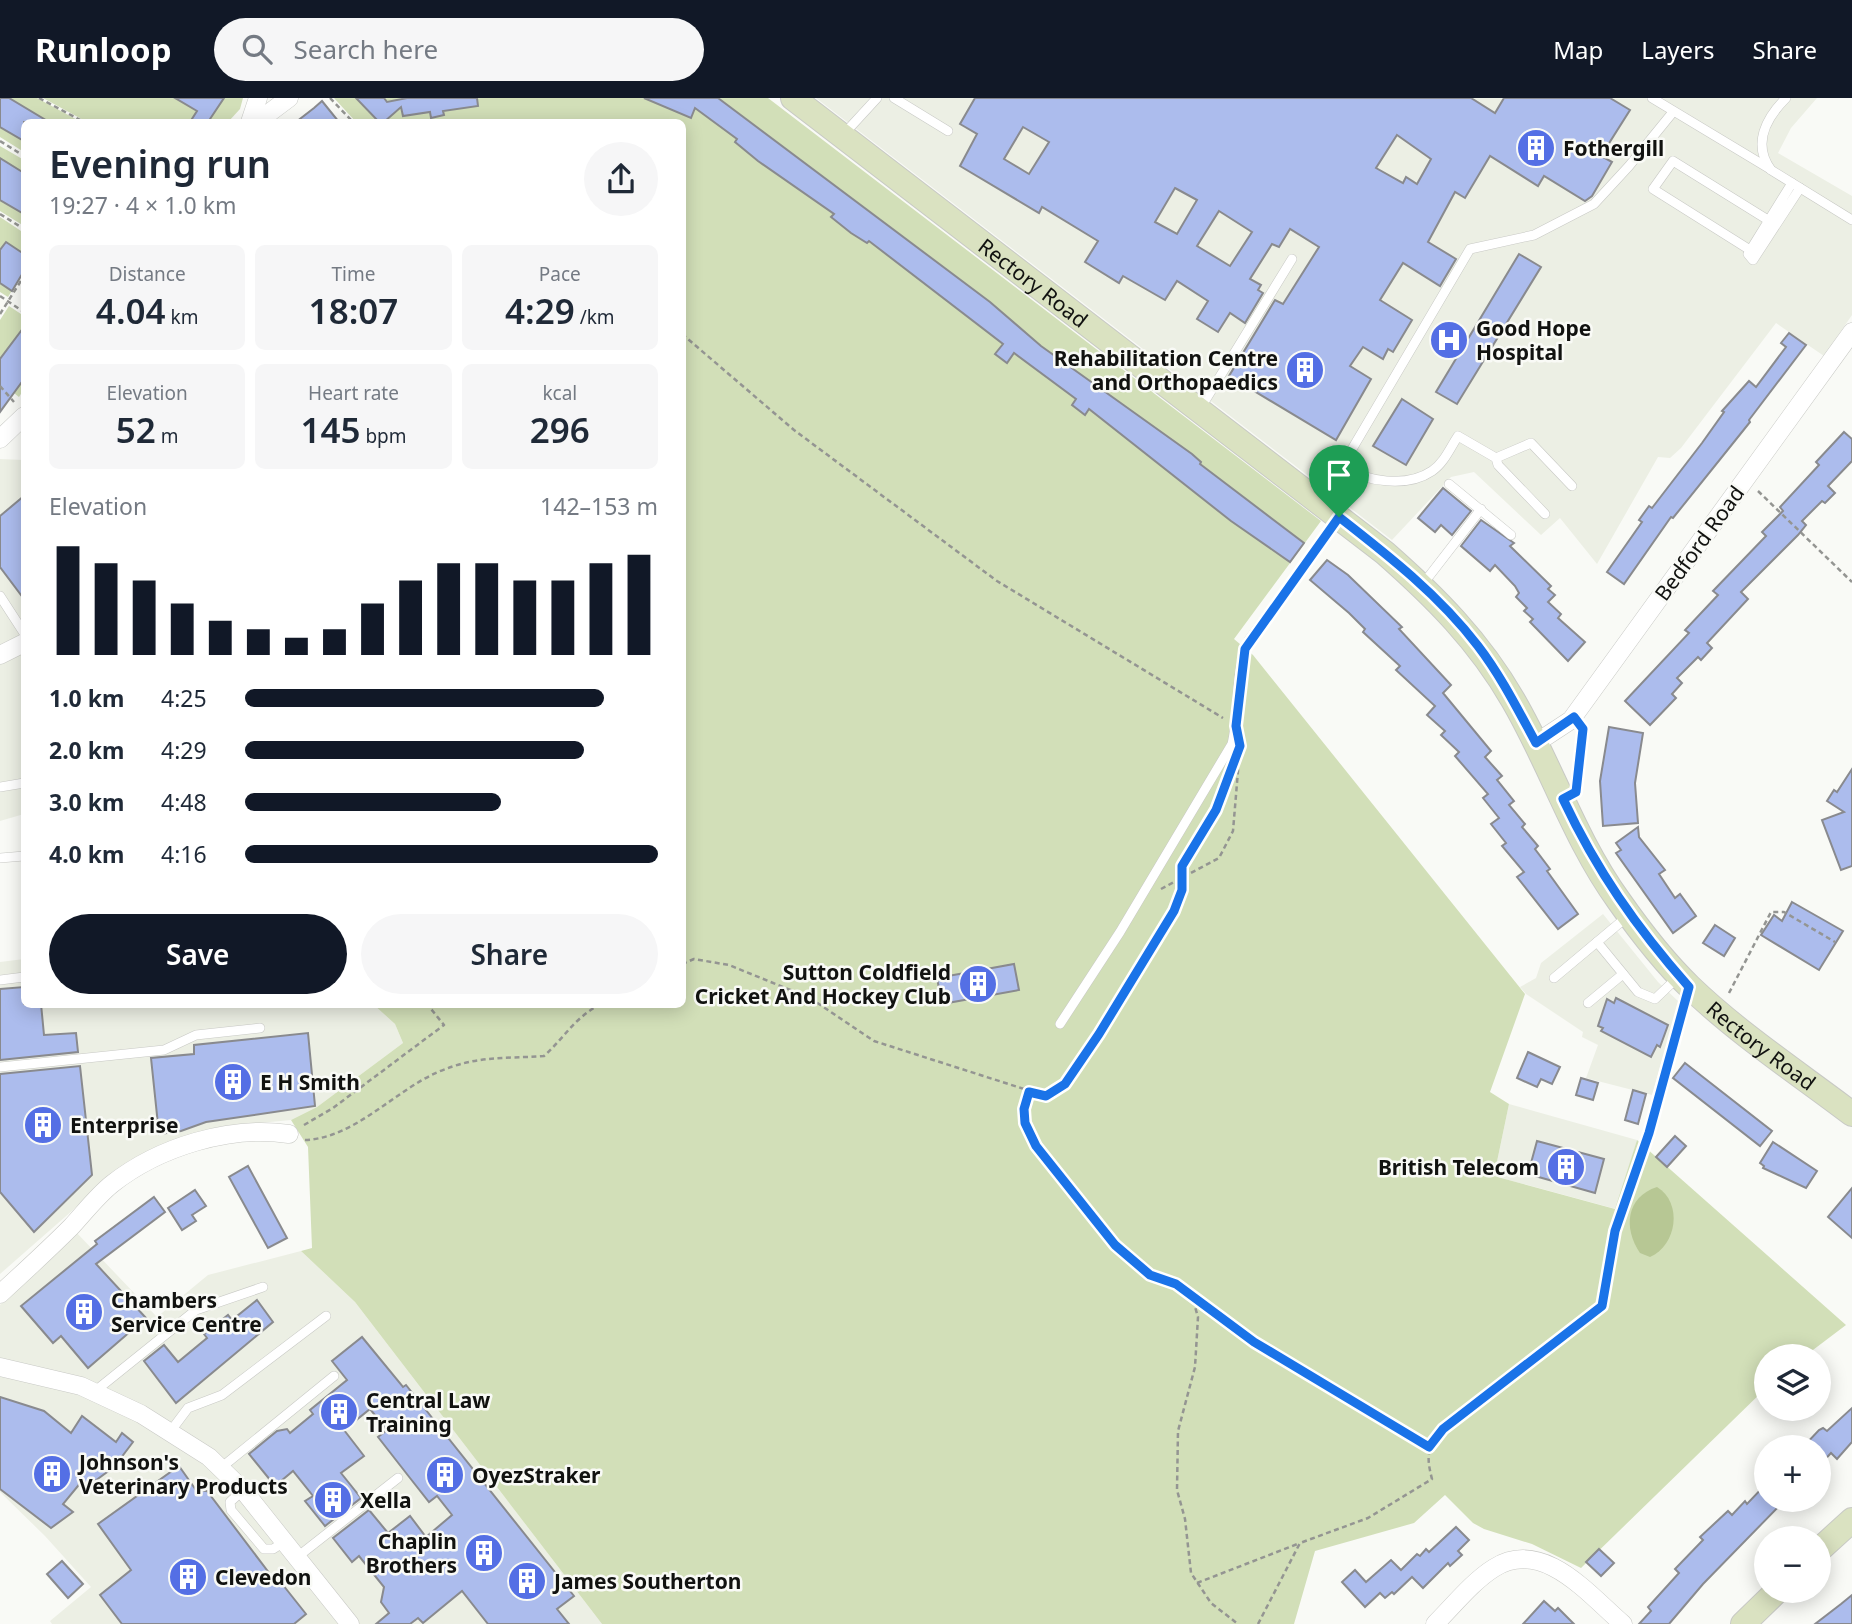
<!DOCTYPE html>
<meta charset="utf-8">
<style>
body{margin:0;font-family:"Noto Sans",sans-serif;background:#f6f6f7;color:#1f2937;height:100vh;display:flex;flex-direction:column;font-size:26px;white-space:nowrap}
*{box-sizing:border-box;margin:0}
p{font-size:23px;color:#747a83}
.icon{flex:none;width:38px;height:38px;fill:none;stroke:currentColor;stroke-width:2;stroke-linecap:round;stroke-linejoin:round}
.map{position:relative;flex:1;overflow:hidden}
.drawer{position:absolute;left:21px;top:21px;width:665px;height:889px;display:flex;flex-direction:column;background:#fff;border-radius:10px;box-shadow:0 4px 18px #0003}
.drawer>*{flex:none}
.buttons{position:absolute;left:1754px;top:1246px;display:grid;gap:14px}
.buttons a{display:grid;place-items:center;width:77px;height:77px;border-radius:50%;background:#fff;box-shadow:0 4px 18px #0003;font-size:35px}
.pin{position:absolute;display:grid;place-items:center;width:60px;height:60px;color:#fff;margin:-72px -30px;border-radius:50% 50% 50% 0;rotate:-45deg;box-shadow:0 0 7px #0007}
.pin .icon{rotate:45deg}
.round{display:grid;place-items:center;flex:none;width:74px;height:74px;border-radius:37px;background:#f6f6f7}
.headline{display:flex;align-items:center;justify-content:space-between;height:119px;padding:0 28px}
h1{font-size:38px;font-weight:600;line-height:52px}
.stats{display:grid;grid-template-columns:repeat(3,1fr);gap:10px;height:119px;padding:7px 28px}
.stats div{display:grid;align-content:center;border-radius:10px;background:#f6f6f7;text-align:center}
.stats b{font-size:35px;font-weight:600}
.stats small{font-size:19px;font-weight:400}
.stats p{font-size:19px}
.chart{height:196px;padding:14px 28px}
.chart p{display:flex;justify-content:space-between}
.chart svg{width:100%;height:126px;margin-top:7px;stroke:#111827;stroke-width:6}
.cta{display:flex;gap:14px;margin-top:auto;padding:14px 28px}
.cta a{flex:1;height:80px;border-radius:42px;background:#111827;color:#fff;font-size:28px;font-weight:600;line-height:80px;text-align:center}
.cta a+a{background:#f6f6f7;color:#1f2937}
ul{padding:0 28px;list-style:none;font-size:23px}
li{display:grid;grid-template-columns:112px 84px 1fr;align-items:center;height:52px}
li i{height:18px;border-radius:9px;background:#111827}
header{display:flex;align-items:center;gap:42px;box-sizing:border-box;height:98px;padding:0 35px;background:#111827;color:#fff}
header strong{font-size:33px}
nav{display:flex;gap:38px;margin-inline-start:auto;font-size:24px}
.search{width:490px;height:63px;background:#f6f6f7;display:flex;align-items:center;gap:18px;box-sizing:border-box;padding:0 24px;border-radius:38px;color:#747a83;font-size:26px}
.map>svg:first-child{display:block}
</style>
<header>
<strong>Runloop</strong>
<div class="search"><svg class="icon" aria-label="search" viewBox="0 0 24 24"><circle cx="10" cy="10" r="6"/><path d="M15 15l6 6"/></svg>Search here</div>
<nav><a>Map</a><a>Layers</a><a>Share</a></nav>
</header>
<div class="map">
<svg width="1852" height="1526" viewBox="0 0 1852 1526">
<rect width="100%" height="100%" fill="#f9faf6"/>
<g fill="#ecefe4">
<path d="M816 0H1817L1791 30 1778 55 1852 98V217L1824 258 1776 225 1681 350 1670 360 1658 359 1597 466 1560 420 1541 437 1474 374 1451 379 1392 442Z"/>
<path d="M0 361 24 362V716L0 723Z"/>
<path d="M1603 816 1658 884 1679 904 1652 997 1586 980 1598 947 1582 939 1583 934 1526 896 1520 889 1536 880 1541 865Z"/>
<path d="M24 861V906L374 907 395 926 403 945 317 1009 291 1022 228 1028 173 1042 130 1062 0 1176V864Z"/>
<path d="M1509 1006 1637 1042 1616 1111 1494 1078Z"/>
<path d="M75 1133 157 1219 208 1177 301 1153 355 1204 602 1526H52L50 1523 91 1489 45 1438 0 1394V1207Z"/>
</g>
<g fill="#d2dfb8">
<path d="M0 0H37L81 24H24V54L0 39Z"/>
<path d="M43 0H243L240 11 228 24H87Z"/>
<path d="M334 0H768L1321 423 1234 541 1253 557 1525 896 1490 994 1509 1006 1494 1078 1615 1111 1637 1042 1846 1227 1805 1258H1766V1290L1581 1470 1532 1446 1484 1431 1473 1425 1445 1397 1414 1425 1315 1453 1294 1526H602L355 1204 301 1153 312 1150 308 1049 291 1022 317 1009 403 945 395 926 374 907 682 906V24H356Z"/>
<path d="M0 48 24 62V128L0 113Z"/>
<path d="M0 119 24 135V173L8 199 0 194Z"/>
<path d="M9 208 24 218V237L21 234 17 238 24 244V291L19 299 0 284V222Z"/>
</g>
<path fill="#b7c794" d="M1657 1089C1683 1105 1677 1147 1650 1159L1640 1155C1623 1130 1626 1099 1657 1089Z"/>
<g fill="#acbced" stroke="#898a8e" stroke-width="2" fill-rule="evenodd">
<path d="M0 0H9L49 24H24V43L0 29Z"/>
<path d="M175 0H224L208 24H190L197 13Z"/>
<path d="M356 0H384L387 4 407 0H477L478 8 443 13 444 17 431 20 430 14 403 18 401 9 384 24H379Z"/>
<path d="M644 0H718L990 204 1041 248 1192 356 1201 364 1200 366 1304 445 1290 464 1231 423 1089 311 1085 317 1072 307 1076 301 1014 255 1007 265 995 256 1003 246 869 143 867 145 851 135 831 119 834 116 758 63 735 44 737 41 695 10 691 20Z"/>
<path d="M975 0H1471L1495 15 1504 0H1610L1630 12 1601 58 1612 64 1592 98 1585 103 1544 78 1538 88 1490 58 1465 100 1455 94 1428 144 1456 161 1440 188 1403 165 1380 202 1412 222 1393 254 1388 251 1383 261 1363 249 1350 268 1371 281 1336 342 1229 278 1275 202 1283 206 1319 149 1290 131 1279 149 1272 146 1250 181 1261 187 1258 192 1263 195 1245 225 1230 215 1218 234 1197 221 1208 203 1177 183 1165 202 1123 178 1119 185 1085 164 1098 143 1042 109 1039 115 960 68 977 36 960 26ZM1023 29 1049 44 1029 76 1004 61ZM1397 37 1431 61 1417 86 1406 79 1403 85 1376 70ZM1175 90 1197 102 1177 136 1155 124ZM1219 113 1252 134 1230 168 1197 148Z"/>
<path d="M322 3 339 24H296L314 10Z"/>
<path d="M0 60 24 75V116L0 102Z"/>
<path d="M6 144 24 156V173L12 193 0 185V152Z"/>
<path d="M1519 156 1541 169 1457 306 1436 294Z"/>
<path d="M24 229V281L0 314V261Z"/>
<path d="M1789 235 1806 247 1749 322 1750 324 1673 420 1671 419 1624 486 1607 474 1642 424 1639 422 1649 408 1652 410 1702 345 1724 314 1722 313 1749 283 1756 289 1786 249 1781 245Z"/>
<path d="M1402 301 1433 321 1406 367 1373 348Z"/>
<path d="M1844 334 1852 341V363L1828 388 1835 395 1825 405 1822 403 1802 423 1806 427 1798 437 1741 494 1748 501 1707 545 1712 550 1701 562 1698 559 1677 580 1682 585 1672 596 1676 600 1650 627 1625 603 1689 535 1685 532 1718 497 1713 493 1766 438 1762 434 1783 413 1780 409 1819 367 1816 364Z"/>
<path d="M1443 390 1471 413 1452 437 1441 427 1435 434 1418 420Z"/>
<path d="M24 398V501L0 469V418Z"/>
<path d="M1481 422 1514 445 1510 448 1551 488 1548 491 1555 497 1548 504 1561 516 1558 520 1585 544 1568 563 1530 524 1533 521 1524 513 1527 510 1516 499 1519 495 1515 488 1495 467 1490 473 1461 448Z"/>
<path d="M1327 462 1348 477 1402 529 1399 531 1451 587 1443 595 1491 653 1485 659 1502 678 1497 682 1514 703 1509 707 1525 726 1522 729 1538 748 1535 751 1550 771 1547 773 1578 816 1558 831 1517 779 1524 774 1502 748 1506 745 1491 726 1499 720 1483 700 1488 696 1455 658 1459 654 1441 637 1445 633 1427 617 1435 608 1396 572 1400 568 1363 534 1365 531 1349 515 1310 482Z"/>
<path d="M1609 629 1643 635 1635 685 1638 725 1603 728 1600 683Z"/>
<path d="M1852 671V768L1841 772 1822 722 1844 714 1827 703 1834 692 1837 694Z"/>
<path d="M1638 729 1639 739 1665 772 1659 776 1675 800 1680 796 1696 818 1673 835 1616 755 1621 752 1616 745Z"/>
<path d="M1792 804 1843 833 1819 872 1761 837 1774 817 1782 823Z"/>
<path d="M1715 827 1735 840 1724 858 1703 845Z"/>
<path d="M1014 866 1019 892 942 906 937 880Z"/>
<path d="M24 889V906H41L44 937 76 935 78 954 0 962V891Z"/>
<path d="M1616 900 1668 927 1660 949 1657 947 1651 959 1601 933 1603 930 1598 928 1607 901 1614 905Z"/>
<path d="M308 935 315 1008 206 1024 181 1033 159 1036 151 960 194 956V947Z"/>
<path d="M1528 954 1560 969 1552 986 1541 981 1537 989 1517 980Z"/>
<path d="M1685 965 1772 1033 1760 1048 1673 980Z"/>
<path d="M80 968 92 1077 34 1134 0 1094V976Z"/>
<path d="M1581 980 1598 985 1593 1002 1576 997Z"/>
<path d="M1633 992 1646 996 1638 1026 1625 1022Z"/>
<path d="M1675 1038 1686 1048 1667 1069 1656 1059Z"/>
<path d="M1537 1043 1604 1061 1595 1095 1528 1076Z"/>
<path d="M1773 1044 1817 1073 1806 1090 1763 1070 1764 1068 1760 1065Z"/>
<path d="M248 1068 287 1140 268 1150 229 1079Z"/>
<path d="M1852 1090V1140L1828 1119Z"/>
<path d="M195 1092 206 1108 192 1117 196 1123 182 1132 168 1110Z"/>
<path d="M154 1099 165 1114 96 1166 146 1220 88 1270 61 1238 53 1245 21 1208 97 1146 95 1143Z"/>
<path d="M257 1202 273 1224 176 1305 144 1263 164 1247 178 1264 207 1240 204 1236 228 1217 232 1222Z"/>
<path d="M362 1239 403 1289 406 1287 574 1498 557 1511 569 1526H488L462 1493 423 1525 418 1520 410 1526H376L389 1515 381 1504 384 1489 359 1458 352 1464 333 1440 369 1412 388 1435 410 1418 426 1439 452 1417 437 1398 429 1404 410 1380 378 1339 387 1332 370 1311 344 1332 364 1358 341 1375 361 1400 325 1428 305 1403 313 1398 293 1373 275 1388 249 1356 277 1333 287 1331 290 1335 313 1316 310 1312 347 1282 332 1263Z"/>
<path d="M0 1299 44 1313 71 1335 82 1318 116 1344 122 1335 133 1344 114 1369 88 1388 82 1383 63 1406 73 1414 51 1430 0 1391Z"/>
<path d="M1852 1310V1344L1837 1361 1831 1355 1818 1369V1349H1803L1819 1332 1823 1330 1827 1333Z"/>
<path d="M179 1368 196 1392 207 1393 276 1484 279 1482 306 1516 294 1526H122L100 1497 131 1472 98 1426Z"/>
<path d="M1766 1386V1402H1785L1703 1486 1669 1526H1639L1651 1513 1648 1509 1679 1475 1675 1471 1703 1442 1700 1439 1728 1413 1732 1417 1745 1403 1747 1406Z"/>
<path d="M1456 1429 1469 1442 1458 1453 1462 1457 1450 1468 1448 1465 1423 1490 1412 1479 1394 1496 1392 1494 1385 1500 1380 1495 1365 1509 1342 1484 1355 1472 1366 1484 1391 1462 1401 1472 1417 1456 1420 1458 1426 1451 1429 1454Z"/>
<path d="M1599 1451 1614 1465 1601 1478 1586 1464Z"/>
<path d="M62 1463 83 1486 68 1500 47 1476Z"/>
<path d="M1852 1497V1526H1815L1841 1506Z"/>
<path d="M1544 1503 1555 1513 1558 1510 1574 1526H1523Z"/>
</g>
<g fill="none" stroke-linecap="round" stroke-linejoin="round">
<defs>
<g id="lane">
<path d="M894 0 948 33"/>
<path d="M1652 0 1770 71"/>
<path d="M1786 0C1766 20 1752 46 1771 72L1852 122"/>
<path d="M843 37 877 0"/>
<path d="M1792 85 1748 156 1753 162 1800 90"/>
<path d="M1750 152 1653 91 1673 63 1768 122"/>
<path d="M1200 311 1292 161"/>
<path d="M1496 360 1531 345 1572 388"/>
<path d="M1343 368C1365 384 1407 390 1432 373 1444 365 1450 350 1458 338L1496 360 1498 367 1545 416"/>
<path d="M1335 380 1470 151 1534 137 1594 106 1629 68 1673 14"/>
<path d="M1449 386 1511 437"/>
<path d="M1423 486 1481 411"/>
<path d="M0 498 24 535"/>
<path d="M0 689 24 685"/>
<path d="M0 760 24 758"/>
<path d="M1597 844 1638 894 1655 901 1677 880"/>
<path d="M1554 880 1628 818"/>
<path d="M0 882 24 879"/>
<path d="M1588 905 1623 876"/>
<path d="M1060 926 1120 834 1232 646C1240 613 1234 573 1249 542L1338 421"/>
<path d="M0 969 164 952 196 937 260 930"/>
<path d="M94 1294 196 1212 263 1189"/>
<path d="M170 1334 188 1310 222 1297 326 1218"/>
<path d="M222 1369 334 1278"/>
<path d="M243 1392 230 1404 231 1412 264 1451H273L284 1444"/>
<path d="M296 1460 398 1380"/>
</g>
<g id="street">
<path d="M250 24 258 0"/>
<path d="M257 24 289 0"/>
<path d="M0 341 24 318"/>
<path d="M0 557 24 545"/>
<path d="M1536 645 1571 622 1852 234"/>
<path d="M0 1196C24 1174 48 1152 71 1129 84 1115 97 1098 112 1086 159 1049 230 1027 289 1036"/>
<path d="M0 1269 81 1288 141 1316 209 1359 243 1392 350 1526"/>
<path d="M1435 1526C1453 1508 1473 1483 1494 1470 1543 1439 1589 1497 1623 1526"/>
</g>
<g id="secondary">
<path id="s1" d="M793 0 1385 455C1435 499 1479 543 1513 602 1551 667 1574 741 1619 803 1640 833 1663 863 1690 889 1739 936 1798 975 1852 1016"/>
<path d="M1818 1453 1852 1422"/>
<path d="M1743 1526 1777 1493"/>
</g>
</defs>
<use href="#lane" stroke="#c8c9c5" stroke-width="10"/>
<use href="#street" stroke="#c8c9c5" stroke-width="19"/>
<use href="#secondary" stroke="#c8c9c5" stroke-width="26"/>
<g stroke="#949592" stroke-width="2.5" stroke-dasharray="5 3.5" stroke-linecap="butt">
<path d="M39 0 84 24"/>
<path d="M330 0 353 24"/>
<path d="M0 43 24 58"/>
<path d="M0 116 24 131"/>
<path d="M0 198 24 214"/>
<path d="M0 216 24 178"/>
<path d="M682 236 794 332 997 483 1223 620"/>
<path d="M0 288 14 304"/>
<path d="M1758 393 1852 484"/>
<path d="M1577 682 1582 637"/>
<path d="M1161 791 1219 760 1233 733 1239 661"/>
<path d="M682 866 694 861 729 867 810 900 874 943 1046 998 1065 986 1174 812 1182 792V768L1216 712 1228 680"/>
<path d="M1729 895 1771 814H1784L1835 844"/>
<path d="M1029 994 1025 1025 1036 1048 1063 1084 1115 1147 1150 1177 1176 1186 1193 1202 1198 1219 1195 1269 1178 1333 1177 1392 1185 1421 1191 1475 1211 1505 1238 1526"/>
<path d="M304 1027 333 1010 444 927 427 906"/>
<path d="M305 1042C355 1040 394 993 438 974 478 957 503 961 544 958 566 938 574 920 601 906"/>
<path d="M1193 1202 1254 1244 1429 1349"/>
<path d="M1818 1479 1824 1472"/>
<path d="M1197 1485 1300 1445"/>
<path d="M1796 1503 1806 1493"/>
<path d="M1258 1526 1300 1445 1368 1420 1432 1381C1426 1358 1427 1348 1443 1331L1602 1208 1615 1133 1649 1035 1683 912"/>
</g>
<use href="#lane" stroke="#fff" stroke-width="9"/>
<use href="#street" stroke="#fff" stroke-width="18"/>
<use href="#secondary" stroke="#dae2c1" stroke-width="24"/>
</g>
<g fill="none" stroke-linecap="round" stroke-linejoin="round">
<defs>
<path id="route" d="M1339 419C1389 458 1439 497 1478 548 1501 578 1518 612 1536 645L1574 619 1583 631 1576 694 1563 701C1597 773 1636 829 1689 889L1649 1035 1615 1133 1602 1208 1443 1331 1429 1349 1254 1244 1176 1186 1150 1177 1115 1147 1036 1048 1025 1025 1024 1011 1029 994 1046 998 1065 986 1099 936 1174 813 1182 792V768L1216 712 1240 648 1236 628 1245 551Z"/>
</defs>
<use href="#route" stroke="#fff" stroke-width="14"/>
<use href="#route" stroke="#1a73e8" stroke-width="9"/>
</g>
<defs>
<symbol id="building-disc" viewBox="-11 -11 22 22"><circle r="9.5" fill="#546fe5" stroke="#f9faf6"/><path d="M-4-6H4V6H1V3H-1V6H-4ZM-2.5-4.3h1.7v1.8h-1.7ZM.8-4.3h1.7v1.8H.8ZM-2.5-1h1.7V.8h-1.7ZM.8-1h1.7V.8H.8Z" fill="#fff"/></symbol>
<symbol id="hospital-disc" viewBox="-11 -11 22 22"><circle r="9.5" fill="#546fe5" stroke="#f9faf6"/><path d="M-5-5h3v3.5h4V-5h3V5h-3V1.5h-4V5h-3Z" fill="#fff"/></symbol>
</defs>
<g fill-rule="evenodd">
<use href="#building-disc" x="1514" y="28" width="44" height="44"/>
<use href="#hospital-disc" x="1427" y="220" width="44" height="44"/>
<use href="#building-disc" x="1283" y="250" width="44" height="44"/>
<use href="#building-disc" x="956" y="864" width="44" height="44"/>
<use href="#building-disc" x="211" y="962" width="44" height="44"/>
<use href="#building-disc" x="21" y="1005" width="44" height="44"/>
<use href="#building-disc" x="1544" y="1047" width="44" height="44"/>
<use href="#building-disc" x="62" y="1192" width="44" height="44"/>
<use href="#building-disc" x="317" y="1292" width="44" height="44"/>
<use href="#building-disc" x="30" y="1354" width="44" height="44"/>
<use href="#building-disc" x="423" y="1355" width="44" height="44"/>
<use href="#building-disc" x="311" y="1380" width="44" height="44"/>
<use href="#building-disc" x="462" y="1433" width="44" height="44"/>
<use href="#building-disc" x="166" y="1457" width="44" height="44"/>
<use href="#building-disc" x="505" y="1461" width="44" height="44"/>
</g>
<g text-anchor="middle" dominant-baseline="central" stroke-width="5" stroke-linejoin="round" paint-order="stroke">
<g font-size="21" font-weight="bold" fill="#111210" stroke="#f9faf6" text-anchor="start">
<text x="1563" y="50">Fothergill</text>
<text x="1476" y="230">Good Hope<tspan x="1476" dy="24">Hospital</tspan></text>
<text x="1278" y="260" text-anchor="end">Rehabilitation Centre<tspan x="1278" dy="24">and Orthopaedics</tspan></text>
<text x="951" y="874" text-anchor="end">Sutton Coldfield<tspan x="951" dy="24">Cricket And Hockey Club</tspan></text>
<text x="260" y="984">E H Smith</text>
<text x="70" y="1027">Enterprise</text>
<text x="1539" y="1069" text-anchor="end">British Telecom</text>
<text x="111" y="1202">Chambers<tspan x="111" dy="24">Service Centre</tspan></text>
<text x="366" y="1302">Central Law<tspan x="366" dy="24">Training</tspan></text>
<text x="79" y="1364">Johnson's<tspan x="79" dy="24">Veterinary Products</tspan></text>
<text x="472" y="1377">OyezStraker</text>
<text x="360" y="1402">Xella</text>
<text x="457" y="1443" text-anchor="end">Chaplin<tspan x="457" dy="24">Brothers</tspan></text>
<text x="215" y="1479">Clevedon</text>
<text x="554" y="1483">James Southerton</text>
</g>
<g font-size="21" fill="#111210" stroke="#f9faf6">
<text stroke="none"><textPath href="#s1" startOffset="303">Rectory Road</textPath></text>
<text transform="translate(1699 445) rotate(-54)">Bedford Road</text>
<text stroke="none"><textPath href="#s1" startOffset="1374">Rectory Road</textPath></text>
</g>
</g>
</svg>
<div class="buttons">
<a><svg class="icon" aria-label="layers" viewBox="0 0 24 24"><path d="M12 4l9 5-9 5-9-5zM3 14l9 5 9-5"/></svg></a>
<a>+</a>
<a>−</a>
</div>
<div class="pin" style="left:1339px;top:419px;background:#1e9e55"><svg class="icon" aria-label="arrive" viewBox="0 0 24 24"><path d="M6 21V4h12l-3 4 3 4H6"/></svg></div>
<section class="drawer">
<div class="headline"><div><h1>Evening run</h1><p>19:27 · 4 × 1.0 km</p></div><a class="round"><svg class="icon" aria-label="share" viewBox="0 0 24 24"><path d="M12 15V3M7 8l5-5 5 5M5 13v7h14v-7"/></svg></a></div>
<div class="stats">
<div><p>Distance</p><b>4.04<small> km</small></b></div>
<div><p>Time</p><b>18:07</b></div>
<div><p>Pace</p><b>4:29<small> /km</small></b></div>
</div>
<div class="stats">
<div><p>Elevation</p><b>52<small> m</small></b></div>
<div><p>Heart rate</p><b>145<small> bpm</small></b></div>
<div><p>kcal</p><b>296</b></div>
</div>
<div class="chart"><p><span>Elevation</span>142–153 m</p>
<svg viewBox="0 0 160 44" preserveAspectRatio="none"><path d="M5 44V6M15 44V12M25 44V18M35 44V26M45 44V32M55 44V35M65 44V38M75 44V35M85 44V26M95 44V18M105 44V12M115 44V12M125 44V18M135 44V18M145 44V12M155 44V9"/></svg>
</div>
<ul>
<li><b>1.0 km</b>4:25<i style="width:87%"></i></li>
<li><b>2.0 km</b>4:29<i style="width:82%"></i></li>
<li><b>3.0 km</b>4:48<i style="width:62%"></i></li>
<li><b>4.0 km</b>4:16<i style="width:100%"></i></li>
</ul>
<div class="cta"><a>Save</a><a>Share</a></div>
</section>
</div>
